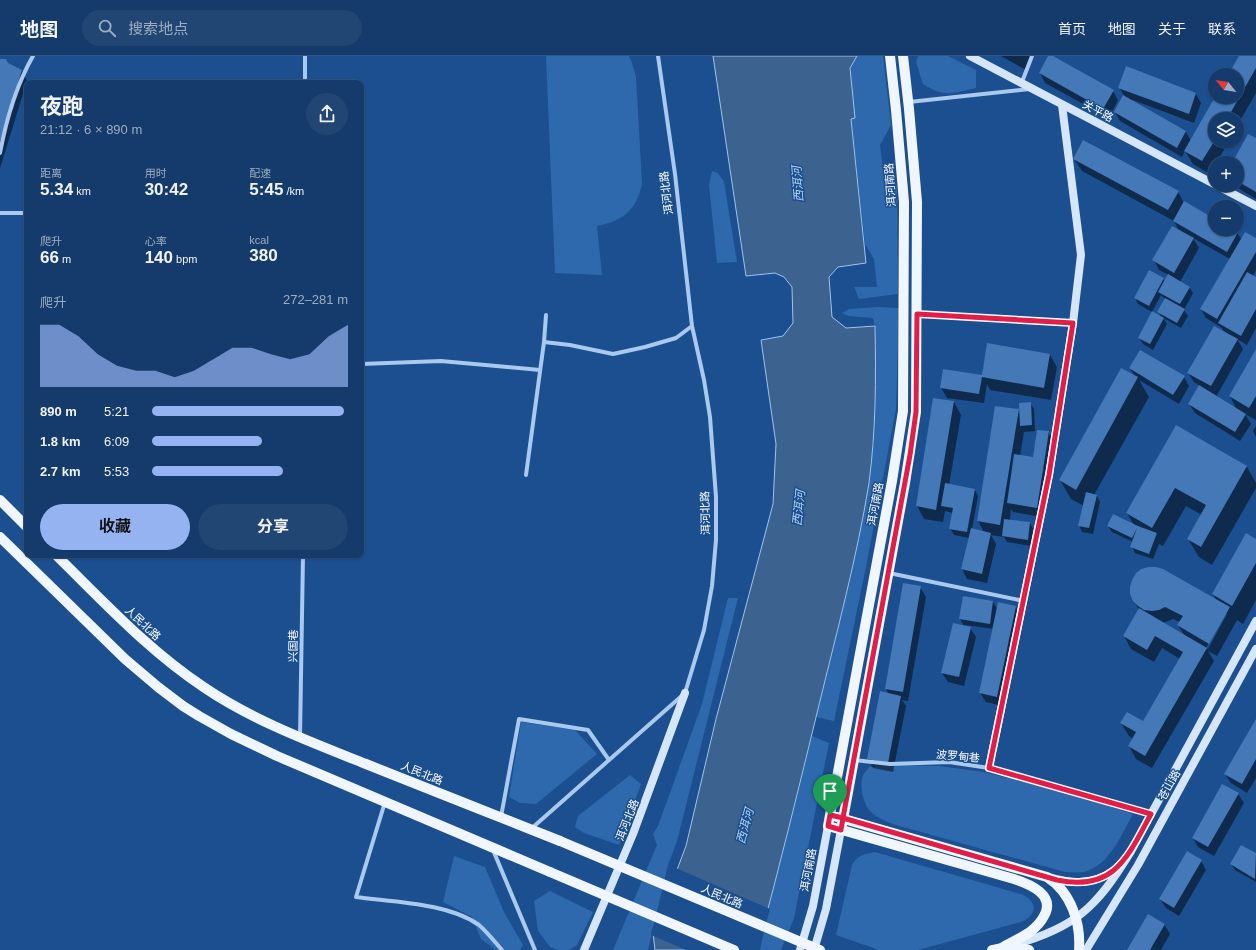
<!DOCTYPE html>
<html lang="zh">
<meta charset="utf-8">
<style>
body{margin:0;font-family:Helvetica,"Noto Sans SC",sans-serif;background:#214673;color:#f1f3f6;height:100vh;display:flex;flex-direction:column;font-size:15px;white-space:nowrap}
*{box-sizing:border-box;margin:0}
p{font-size:13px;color:#9dadc1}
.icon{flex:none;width:22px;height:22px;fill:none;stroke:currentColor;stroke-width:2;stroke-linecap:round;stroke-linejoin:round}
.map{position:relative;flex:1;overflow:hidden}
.sheet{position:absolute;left:24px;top:24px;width:340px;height:478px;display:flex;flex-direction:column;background:#143b6b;border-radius:8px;box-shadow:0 1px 3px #0004,0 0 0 1px #33557e}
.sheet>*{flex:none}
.needle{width:26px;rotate:300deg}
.buttons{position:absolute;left:1208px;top:12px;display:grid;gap:8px}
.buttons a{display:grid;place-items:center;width:36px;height:36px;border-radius:50%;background:#143b6b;box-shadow:0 1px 3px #0004,0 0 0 1px #33557e;font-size:20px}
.pin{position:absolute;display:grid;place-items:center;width:34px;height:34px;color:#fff;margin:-41px -17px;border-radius:50% 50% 50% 0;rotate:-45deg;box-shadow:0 0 4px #0007}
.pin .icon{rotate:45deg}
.round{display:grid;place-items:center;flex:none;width:42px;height:42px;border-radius:21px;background:#214673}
.head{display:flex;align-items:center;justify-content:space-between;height:68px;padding:0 16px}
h1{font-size:22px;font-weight:700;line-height:30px}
.figures{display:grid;grid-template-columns:repeat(3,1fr);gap:6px;height:68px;padding:4px 16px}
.figures div{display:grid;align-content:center}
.figures b{font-size:17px;font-weight:700}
.figures small{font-size:11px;font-weight:400}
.figures p{font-size:11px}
.chart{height:112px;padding:8px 16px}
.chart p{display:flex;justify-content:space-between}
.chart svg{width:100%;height:72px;margin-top:4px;fill:#95b2f1;opacity:.7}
.primary-button{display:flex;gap:8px;margin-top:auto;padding:8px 16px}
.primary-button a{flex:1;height:46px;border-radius:24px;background:#95b2f1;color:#111;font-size:16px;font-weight:700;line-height:46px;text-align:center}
.primary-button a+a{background:#214673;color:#f1f3f6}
ul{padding:0 16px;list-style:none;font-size:13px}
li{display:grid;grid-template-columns:64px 48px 1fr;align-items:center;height:30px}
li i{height:10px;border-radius:5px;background:#95b2f1}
header{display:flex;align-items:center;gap:24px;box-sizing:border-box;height:56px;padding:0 20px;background:#143b6b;border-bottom:1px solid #33557e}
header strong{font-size:19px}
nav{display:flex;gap:22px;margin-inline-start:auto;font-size:14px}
.search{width:280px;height:36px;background:#214673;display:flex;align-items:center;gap:10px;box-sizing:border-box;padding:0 14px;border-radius:22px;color:#9dadc1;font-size:15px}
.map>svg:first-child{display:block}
</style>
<header>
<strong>地图</strong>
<div class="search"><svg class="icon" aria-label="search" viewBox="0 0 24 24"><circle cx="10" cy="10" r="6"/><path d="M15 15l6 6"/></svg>搜索地点</div>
<nav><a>首页</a><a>地图</a><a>关于</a><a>联系</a></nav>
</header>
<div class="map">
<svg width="1256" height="894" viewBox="0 0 1256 894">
<rect width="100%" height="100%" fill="#1b4f8f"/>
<g fill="#2e69ad">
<path d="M546 0H629L632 7 636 21 642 127C637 154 623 165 597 170L602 219 555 217Z"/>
<path d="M857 0H883L891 69 880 89 885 128 897 130 898 238 859 243 854 231H877L874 203 865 188 851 63 850 12Z"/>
<path d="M918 0H948L976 14V32C952 37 945 42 923 28L916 6Z"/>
<path d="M712 115 718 117 724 126 737 206 717 207 709 129Z"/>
<path d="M878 251 899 252 896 353 866 511 834 665 816 661 849 528 869 427 874 380 875 270 873 262 848 260 842 257 849 253Z"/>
<path d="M728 542H738L677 785 668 809 648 894H613L657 789 653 778 658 770 702 648Z"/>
<path d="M521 666 575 674 597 698 536 748 520 747 509 741Z"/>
<path d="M812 680 829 687 794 862 781 894H760L769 850Z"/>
<path d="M885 709 939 710 984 716 1073 738 1133 758C1121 779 1110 809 1084 816 1078 817 1071 816 1065 816L896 769C887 766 877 762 870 755 863 748 859 729 863 719 865 716 868 713 869 711Z"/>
<path d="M630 719 641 728 619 789 584 777 575 771 578 760Z"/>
<path d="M875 796 1021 838C1039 846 1037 859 1021 866L918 894H879L836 879 852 809C857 799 865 798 875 796Z"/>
<path d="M454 800 485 811 504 856 523 889 520 894H496L481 883 472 861 443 846Z"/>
<path d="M550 835 593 856 577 889 569 894H558L550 891 538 875 534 845Z"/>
</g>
<path fill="#3c6290" stroke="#9cc4f0" d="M713 0H857L850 12 855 62 851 63 866 207 838 211 829 221 832 261 846 272 875 270C876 322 876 374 869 427 857 501 837 575 819 649 799 731 779 813 757 894H655L653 877 686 790 716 663 773 448 776 388 761 284 783 280 793 267 792 231 784 221 775 217 746 220Z"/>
<path fill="#1b4f8f" d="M676 812 770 853 759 894H686L651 879V876Z"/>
<g fill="#0007" fill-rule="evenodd">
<path d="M1001 0H1033L1026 14Z"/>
<path d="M1050 0 1113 35 1118 44 1109 62 1045 27 1040 17Z"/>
<path d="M1240 0H1256V37L1237 70V63H1215V85H1229L1210 118 1193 108 1185 95 1182 101 1120 65 1115 56 1124 40 1119 31 1126 11 1196 38 1201 47 1194 67 1133 44V45L1186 76 1191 85 1216 41H1237V19H1229Z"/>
<path d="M0 4 22 15 27 25 0 112Z"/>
<path d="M1256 84V143L1233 129H1237V107H1233Z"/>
<path d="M1074 103 1178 136 1184 147 1215 164V173H1231L1237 177 1242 184 1256 183V214L1253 220 1256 222V272L1247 289 1237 283 1243 293 1216 341 1237 354 1230 340 1256 295V364L1245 358 1251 368 1240 385 1195 357 1189 348 1200 330 1194 326 1188 317 1225 277 1222 272 1206 262 1201 253 1230 203 1193 182 1199 192 1180 226 1189 231 1193 237 1184 254 1188 260 1181 272 1163 262 1167 268 1153 294 1143 288 1139 282 1162 262 1159 256 1165 243 1161 239 1152 256 1138 248 1135 242 1163 223 1165 226 1169 219 1159 214 1154 204 1179 175 1174 165 1082 115Z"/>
<path d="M1050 299 1057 311 1051 344 990 334 987 328 984 347 947 342 941 332 944 314 983 320Z"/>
<path d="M1130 312 1184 321 1189 330 1179 348 1139 324 1149 341 1094 439 1097 440 1100 446 1093 478 1082 476 1079 469 1084 450 1071 443 1060 424 1135 321Z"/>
<path d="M954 346 961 359 949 429 975 434 978 440 972 473 984 476 978 465 1018 354 1021 359 1030 347 1034 353 1035 375 1024 376 1020 400 1034 402 1048 376 1052 382 1042 461 1013 456 1011 453 1010 464 1030 467 1033 473 1031 490 1007 486 1004 481 991 479 996 488 987 527 967 523 962 513 969 482 954 479 950 472 953 457 945 455 943 466 924 463 917 450Z"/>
<path d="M1256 370V381L1253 375Z"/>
<path d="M1176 371 1247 411 1256 427V432L1212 509 1199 501 1188 483 1202 459 1186 450 1163 490 1159 488 1153 503 1135 497 1132 490 1133 486 1112 476 1108 470 1134 469 1127 457Z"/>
<path d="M1256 484V544L1243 568 1237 564 1217 600 1208 595 1214 605 1152 712 1136 703 1129 690 1133 683 1129 680 1121 667 1143 666 1180 603 1162 592 1154 606 1131 593 1124 580 1139 554 1134 545 1216 544 1213 538ZM1225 558H1227L1208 593 1206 592ZM1173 563 1180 566 1178 569 1184 579 1163 567Z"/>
<path d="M920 531 926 541 908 645 902 644 906 650 893 716 873 712 868 703 889 638 886 633Z"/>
<path d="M993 546 998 554 1016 551 1021 560 1003 650 986 646 980 637 994 573 965 569 964 570 960 563Z"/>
<path d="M970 572 976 581 964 630 948 626 942 617Z"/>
<path d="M1256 665V722L1247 737 1231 727 1225 718Z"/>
<path d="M1238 738 1244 747 1214 800 1198 791 1193 782Z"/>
<path d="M1242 790 1256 798V826L1235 814 1231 808Z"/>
<path d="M1201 805 1206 814 1179 860 1166 852 1160 843Z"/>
<path d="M1164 868 1170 878 1161 894H1128Z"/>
</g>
<g fill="#4478b7">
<path d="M1048 0H1053L1114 34 1103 53 1039 17Z"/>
<path d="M1239 0H1256V12L1227 63H1215V84L1202 105 1184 95 1215 41H1237V19H1228Z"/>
<path d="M0 3H6L8 7 22 14 0 86Z"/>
<path d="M1126 10 1196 37 1189 58 1118 32Z"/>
<path d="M1123 39 1186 75 1177 92 1114 56Z"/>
<path d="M1248 78 1256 82V136L1237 125V107H1232Z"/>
<path d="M1083 84 1179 135 1168 154 1073 103Z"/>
<path d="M1184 145 1215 163V173H1233L1238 176 1227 196 1173 165Z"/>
<path d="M1172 170 1194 182 1174 217 1152 204Z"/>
<path d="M1245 176 1256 182V196L1217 263 1200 253Z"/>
<path d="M1149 214 1164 222 1149 250 1134 242Z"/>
<path d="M1247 216 1256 221V253L1241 280 1218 267Z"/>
<path d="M1168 218 1190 231 1180 248 1158 236Z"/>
<path d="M1165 242 1185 253 1177 267 1157 256Z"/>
<path d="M1152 255 1164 262 1150 288 1138 282Z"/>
<path d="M1214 270 1238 283 1211 330 1187 317Z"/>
<path d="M987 287 1050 298 1044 332 982 321 979 338 940 332 943 313 982 319Z"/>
<path d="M1256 293V340L1249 352 1229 340Z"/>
<path d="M1140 294 1185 320 1173 339 1129 312Z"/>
<path d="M1121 312 1138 321 1076 434 1059 424Z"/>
<path d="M1199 329 1246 358 1235 376 1188 348Z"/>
<path d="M933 342 954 345 936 454 916 450Z"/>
<path d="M1031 346 1032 369 1020 370 1019 347Z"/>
<path d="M995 350 1019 353 1000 469 977 465Z"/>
<path d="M1176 369 1247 410 1201 491 1187 483 1206 449 1175 432 1152 472 1126 457Z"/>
<path d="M1037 374 1049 375 1037 452 1007 447 1014 398 1033 401Z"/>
<path d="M945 427 975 433 967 476 949 473 953 452 941 450Z"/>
<path d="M1086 436 1097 439 1089 472 1078 470Z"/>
<path d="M1113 458 1138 470 1157 477 1149 498 1130 491 1137 472 1132 482 1107 470Z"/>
<path d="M1004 463 1030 466 1028 484 1002 480Z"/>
<path d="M971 472 991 477 982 518 961 513Z"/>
<path d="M1246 477 1256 483V507L1232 550 1212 538Z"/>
<path d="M1149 511H1156L1163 513 1230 551 1209 588 1177 569 1183 560 1165 551 1159 554 1152 555 1144 554 1138 550 1133 545 1130 538V531L1132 524 1136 517 1141 513Z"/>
<path d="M903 527 921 530 903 636 885 633Z"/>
<path d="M963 540 993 545 990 568 959 563Z"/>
<path d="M998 546 1016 550 997 641 979 637Z"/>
<path d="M1139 552 1207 592 1145 700 1128 690 1136 676 1120 667 1127 656 1143 665 1183 596 1155 580 1147 594 1123 580Z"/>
<path d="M953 567 971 571 959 621 941 617Z"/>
<path d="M880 635 901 640 888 707 867 703Z"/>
<path d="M1256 663V703L1242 728 1224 718Z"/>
<path d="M1222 728 1239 737 1208 791 1192 782Z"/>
<path d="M1241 789 1256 797 1255 823 1230 808Z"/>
<path d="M1187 795 1202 804 1174 852 1159 843Z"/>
<path d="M1148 858 1165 868 1150 894H1127Z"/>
</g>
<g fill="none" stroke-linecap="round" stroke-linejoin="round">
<g stroke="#a9c9ee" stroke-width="4">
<path d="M305 0V27"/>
<path d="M1022 26 1032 0"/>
<path d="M909 46 1030 33"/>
<path d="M0 97C6 65 17 28 33 0"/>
<path d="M0 157H27"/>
<path d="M918 258 1073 267"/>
<path d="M544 286 570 289 613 298 645 291 676 282 692 270"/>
<path d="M361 308 441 305 540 314"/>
<path d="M526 419 544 286 546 259"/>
<path d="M889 517 1024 545"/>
<path d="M300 681 303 499"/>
<path d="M854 704 890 708 949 706 989 712 1151 758"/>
<path d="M385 746 356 841C393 846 448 847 479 869 487 876 495 886 502 894"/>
<path d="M501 761 519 663 588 674 609 704"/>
<path d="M532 772 685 637 704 574 712 530 716 484V441L710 361 704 324 692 270 675 118 658 0"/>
<path d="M493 794 535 894"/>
</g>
<g stroke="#d6e6fa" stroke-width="8">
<path d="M970 0 1256 150"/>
<path d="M989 712 1049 419 1073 267 1081 199 1062 49"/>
<path d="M1049 821C1074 829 1100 828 1119 810"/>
<path d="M1013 889C1075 872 1097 851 1130 797L1256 565"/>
<path d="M584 894 633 778 685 637"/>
<path d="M800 894 813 850 828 770"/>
<path d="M814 894 826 853 841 774"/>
<path d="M1086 894 1138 809 1256 593"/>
</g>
<g stroke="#f0f6ff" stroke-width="10">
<path d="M890 0 896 54 904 146 903 355 892 425 828 770 1014 823C1030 828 1056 839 1044 860 1041 866 1035 872 1030 876 1021 882 1012 886 1003 891"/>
<path d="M0 444 27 471"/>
<path d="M0 481 125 603 158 631 183 650 199 660 231 678 277 700 550 816"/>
<path d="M56 499C103 545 149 595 205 632 254 665 311 686 366 708 431 734 495 759 560 785"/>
<path d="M837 761 1047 821C1071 836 1081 867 1079 894"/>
<path d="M841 774 905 427 916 356 917 146 909 53 903 0"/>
<path d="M992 894C1004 891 1017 890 1029 894"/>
</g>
<g stroke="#f0f6ff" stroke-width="10">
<path d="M560 785 820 894"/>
<path d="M550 816 734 894"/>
</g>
</g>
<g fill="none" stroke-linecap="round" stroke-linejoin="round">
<defs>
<path id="route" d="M830 759 828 770 841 774 843 762 1057 824C1115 836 1128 800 1151 758L989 712 1049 419 1073 267 917 258 916 356 910 399 843 762 830 759"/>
</defs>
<use href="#route" stroke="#fff" stroke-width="8"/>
<use href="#route" stroke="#e11d48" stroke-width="5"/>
</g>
<g text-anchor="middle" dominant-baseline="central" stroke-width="3" stroke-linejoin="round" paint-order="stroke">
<g font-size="11" fill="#fff" stroke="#1b4f8f">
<text transform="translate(1098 55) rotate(28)">关平路</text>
<text transform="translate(890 129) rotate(-94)">洱河南路</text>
<text transform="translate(666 137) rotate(-97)">洱河北路</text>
<text transform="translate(875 448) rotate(-79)">洱河南路</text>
<text transform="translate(705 457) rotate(-91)">洱河北路</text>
<text transform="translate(143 567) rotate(43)">人民北路</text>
<text transform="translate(293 590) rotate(-89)">兴国巷</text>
<text transform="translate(958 700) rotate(5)">波罗甸巷</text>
<text transform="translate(422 717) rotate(22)">人民北路</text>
<text transform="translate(1169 729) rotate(-61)">苍山路</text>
<text transform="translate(627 764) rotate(-68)">洱河北路</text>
<text transform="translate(808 814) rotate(-79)">洱河南路</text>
<text transform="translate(722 840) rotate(23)">人民北路</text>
</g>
<g font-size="12" font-style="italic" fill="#b5d3f5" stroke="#1b4f8f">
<text transform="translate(798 128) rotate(-94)">西洱河</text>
<text transform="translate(799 452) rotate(-84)">西洱河</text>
<text transform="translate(745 770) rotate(-75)">西洱河</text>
</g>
</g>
</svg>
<div class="buttons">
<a><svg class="needle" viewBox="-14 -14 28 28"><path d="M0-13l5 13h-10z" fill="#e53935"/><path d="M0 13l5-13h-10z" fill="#9dadc1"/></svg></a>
<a><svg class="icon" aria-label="layers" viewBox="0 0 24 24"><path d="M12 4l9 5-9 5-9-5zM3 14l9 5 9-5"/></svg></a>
<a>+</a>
<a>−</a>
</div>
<div class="pin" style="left:830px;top:759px;background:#1e9e55"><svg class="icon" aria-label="arrive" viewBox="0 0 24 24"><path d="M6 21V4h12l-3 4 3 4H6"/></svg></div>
<section class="sheet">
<div class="head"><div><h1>夜跑</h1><p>21:12 · 6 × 890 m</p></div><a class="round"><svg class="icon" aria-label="share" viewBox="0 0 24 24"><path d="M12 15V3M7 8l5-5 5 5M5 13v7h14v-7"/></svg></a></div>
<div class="figures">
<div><p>距离</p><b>5.34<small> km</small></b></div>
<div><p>用时</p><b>30:42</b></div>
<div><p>配速</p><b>5:45<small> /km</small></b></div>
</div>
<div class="figures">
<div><p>爬升</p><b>66<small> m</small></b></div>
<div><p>心率</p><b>140<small> bpm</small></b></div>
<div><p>kcal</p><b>380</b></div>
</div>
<div class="chart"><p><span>爬升</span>272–281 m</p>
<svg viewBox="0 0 160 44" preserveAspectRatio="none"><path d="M0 44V6L10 6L20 13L30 24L40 31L50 34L60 34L70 38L80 34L90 27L100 20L110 20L120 24L130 27L140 24L150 13L160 6V44z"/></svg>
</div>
<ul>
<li><b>890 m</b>5:21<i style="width:98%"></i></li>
<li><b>1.8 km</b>6:09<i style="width:56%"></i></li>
<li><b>2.7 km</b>5:53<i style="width:67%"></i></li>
</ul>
<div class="primary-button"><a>收藏</a><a>分享</a></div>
</section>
</div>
